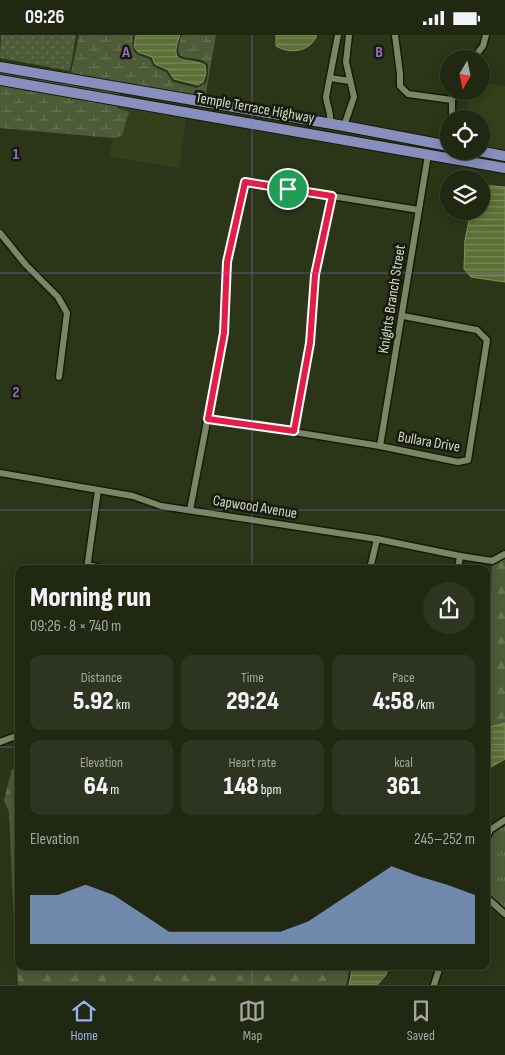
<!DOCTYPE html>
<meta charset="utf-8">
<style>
body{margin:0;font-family:"Sofia Sans Condensed",sans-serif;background:#2d3420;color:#f1f3f6;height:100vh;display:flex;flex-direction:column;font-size:19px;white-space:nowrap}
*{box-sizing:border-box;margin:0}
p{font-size:16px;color:#a2a69f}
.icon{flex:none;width:28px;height:28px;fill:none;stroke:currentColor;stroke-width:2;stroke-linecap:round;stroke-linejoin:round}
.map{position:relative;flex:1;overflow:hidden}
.details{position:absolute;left:15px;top:530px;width:475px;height:405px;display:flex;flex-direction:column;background:#202812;border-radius:10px;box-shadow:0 2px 12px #0003,0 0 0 1px #3d4432}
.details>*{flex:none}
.needle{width:32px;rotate:189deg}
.controls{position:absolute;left:440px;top:15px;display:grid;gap:10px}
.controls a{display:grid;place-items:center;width:50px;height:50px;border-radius:50%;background:#202812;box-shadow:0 2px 12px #0003,0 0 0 1px #3d4432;font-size:25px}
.pin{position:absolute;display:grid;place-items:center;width:42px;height:42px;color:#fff;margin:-21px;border:2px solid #fff;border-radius:50%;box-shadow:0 1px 5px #0007}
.round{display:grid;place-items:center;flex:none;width:52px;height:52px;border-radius:26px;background:#2d3420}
.headline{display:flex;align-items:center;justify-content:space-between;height:85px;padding:0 15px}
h1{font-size:28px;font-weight:800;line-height:38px}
.metrics{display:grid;grid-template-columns:repeat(3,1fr);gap:8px;height:85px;padding:5px 15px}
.metrics div{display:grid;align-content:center;border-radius:10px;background:#2d3420;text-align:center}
.metrics b{font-size:25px;font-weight:800}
.metrics small{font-size:14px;font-weight:400}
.metrics p{font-size:14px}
.chart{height:140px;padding:10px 15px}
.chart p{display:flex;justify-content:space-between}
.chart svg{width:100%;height:90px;margin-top:5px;fill:#95b2f1;opacity:.7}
.status{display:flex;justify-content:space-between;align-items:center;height:35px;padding:0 25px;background:#202812;direction:ltr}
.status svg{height:14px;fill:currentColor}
.tabs{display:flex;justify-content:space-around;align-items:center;height:70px;border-top:1px solid #3d4432;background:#202812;font-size:14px;color:#a2a69f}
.tabs a{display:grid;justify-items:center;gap:2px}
.tabs .current{color:#95b2f1}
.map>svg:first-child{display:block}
</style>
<div class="status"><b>09:26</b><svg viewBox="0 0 49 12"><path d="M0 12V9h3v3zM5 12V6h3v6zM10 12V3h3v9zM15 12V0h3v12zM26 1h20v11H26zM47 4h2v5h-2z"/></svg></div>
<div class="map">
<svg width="505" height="950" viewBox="0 0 505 950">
<defs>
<pattern id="grass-dots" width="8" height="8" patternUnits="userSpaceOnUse" patternTransform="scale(1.25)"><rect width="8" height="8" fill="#4e5b38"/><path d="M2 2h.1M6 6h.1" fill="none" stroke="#677253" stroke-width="1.8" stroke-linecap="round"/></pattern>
<pattern id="forest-firs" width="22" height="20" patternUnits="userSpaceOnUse" patternTransform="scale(1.25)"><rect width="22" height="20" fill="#4e5b38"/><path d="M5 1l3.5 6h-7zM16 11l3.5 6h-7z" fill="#677253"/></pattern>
<pattern id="wetland-marsh" width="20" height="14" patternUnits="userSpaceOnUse" patternTransform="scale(1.25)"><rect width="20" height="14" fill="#4e5b38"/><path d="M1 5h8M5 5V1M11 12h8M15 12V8" fill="none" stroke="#677253"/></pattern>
<pattern id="park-tufts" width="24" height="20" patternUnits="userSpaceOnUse" patternTransform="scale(1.25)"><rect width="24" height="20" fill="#4e5b38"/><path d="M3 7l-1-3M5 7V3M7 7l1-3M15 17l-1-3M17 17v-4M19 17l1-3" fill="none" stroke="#677253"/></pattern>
<pattern id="water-rules" width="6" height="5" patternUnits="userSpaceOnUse" patternTransform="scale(1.25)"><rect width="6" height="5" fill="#5c7035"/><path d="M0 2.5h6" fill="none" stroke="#7a8a5a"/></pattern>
</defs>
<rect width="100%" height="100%" fill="#2b3618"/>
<g fill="#33401b">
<path d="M481 47 505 51V116L481 111V84H465L469 56H481Z"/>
<path d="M118 68 187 80 179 133 110 122 113 103 122 101 129 77 117 73Z"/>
</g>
<path fill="url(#grass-dots)" d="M1 0H76L70 36 0 23Z"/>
<g fill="url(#forest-firs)">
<path d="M505 519V688L487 692 492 526Z"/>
<path d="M19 733V931H350L346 950H18L13 869 9 777 4 765 12 734Z"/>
</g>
<g fill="url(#wetland-marsh)">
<path d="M79 0H133C131 18 134 19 150 24L153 31 166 37 173 47 197 53 206 48 208 39V29C194 16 169 34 182 0H216L205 63 0 28V26L71 38Z"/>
<path d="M0 35 120 56 119 61 0 41Z"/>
<path d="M0 48 118 68 117 73 129 77 122 101 113 103 0 93Z"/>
</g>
<path fill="url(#park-tufts)" d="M505 790V874L486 858V812L495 795Z"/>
<g fill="url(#water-rules)" stroke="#809061">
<path d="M136 0H180C167 34 188 21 205 30L206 38 203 47 198 50 174 44 168 35 155 29 152 22 138 17 134 12Z"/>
<path d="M276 0H317C311 16 291 20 276 11Z"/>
<path d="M481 150 505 152V247L471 242 464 234 465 205 471 176H481Z"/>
<path d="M505 688V724L486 735V693Z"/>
<path d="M353 931H388L386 940 377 950H349Z"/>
</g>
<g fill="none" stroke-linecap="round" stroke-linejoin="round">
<defs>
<g id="street">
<path d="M395 0 400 39V51L408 59 452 65"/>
<path d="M473 24 483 11 486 0"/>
<path d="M330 43 350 46"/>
<path d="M452 84V65L456 56"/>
<path d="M330 89C332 78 327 72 326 62L338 0"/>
<path d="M344 91 354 62 346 27 349 0"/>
<path d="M0 198 26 230 58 262 67 278 59 342"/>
<path d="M208 383 380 411 458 427 468 425 487 305 477 295 403 281"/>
<path d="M294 396 310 308 315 240 332 161"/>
<path d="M380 411 428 120"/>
<path d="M0 438 133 461 161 471 377 504 460 521 492 526 505 519"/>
<path d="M190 475 224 298 227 227 245 147 419 175"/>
<path d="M88 530 105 534"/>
<path d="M87 534 98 455"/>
<path d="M370 534 377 504"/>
<path d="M458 534 460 521"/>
<path d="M0 707 19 700"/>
<path d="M486 804 490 795 505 785"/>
<path d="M486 862 505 879"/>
<path d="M434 950 440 931"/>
</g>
<g id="primary">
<path d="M0 32 344 91 449 111"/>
<path d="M0 45 505 133"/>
<path d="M479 116 505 121"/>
</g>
</defs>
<use href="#street" stroke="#141d02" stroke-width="9"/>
<use href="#primary" stroke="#141d02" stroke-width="12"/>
<use href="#street" stroke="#7a8666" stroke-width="6"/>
<use href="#primary" stroke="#888fbe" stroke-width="10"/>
</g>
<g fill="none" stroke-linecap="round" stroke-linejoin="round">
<defs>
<path id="route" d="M245 147 332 161 315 240 310 308 294 396 208 384 224 298 227 227Z"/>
</defs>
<use href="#route" stroke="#fff" stroke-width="10"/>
<use href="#route" stroke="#e11d48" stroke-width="6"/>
</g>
<path fill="none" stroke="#9a69c2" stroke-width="1" stroke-opacity="0.55" d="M252 0V534M0 238H505M0 475H505M0 712H19M486 712H505M252 931V950"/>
<g text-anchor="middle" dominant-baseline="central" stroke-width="5" stroke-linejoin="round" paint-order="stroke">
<g font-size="15" fill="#d3dac9" stroke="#161b0e">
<text transform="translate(255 73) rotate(10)">Temple Terrace Highway</text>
<text transform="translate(392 264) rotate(-81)">Knights Branch Street</text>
<text transform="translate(429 407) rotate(10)">Bullara Drive</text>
<text transform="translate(255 472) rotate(9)">Capwood Avenue</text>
</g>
</g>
<g font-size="16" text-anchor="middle" font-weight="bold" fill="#9a69c2" stroke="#161b0e" stroke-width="5" stroke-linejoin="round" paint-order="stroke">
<text x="126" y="22">A</text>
<text x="379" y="22">B</text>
<text x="16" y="124">1</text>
<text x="16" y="362">2</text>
</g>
</svg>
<div class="controls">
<a><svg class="needle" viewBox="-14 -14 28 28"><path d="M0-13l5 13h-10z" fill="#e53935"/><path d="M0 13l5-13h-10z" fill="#a2a69f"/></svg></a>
<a><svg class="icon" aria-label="locate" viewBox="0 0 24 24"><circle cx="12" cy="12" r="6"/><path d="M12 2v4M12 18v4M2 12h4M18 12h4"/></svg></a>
<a><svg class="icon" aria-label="layers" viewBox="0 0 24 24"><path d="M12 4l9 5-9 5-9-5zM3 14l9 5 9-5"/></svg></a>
</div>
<div class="pin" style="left:288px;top:154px;background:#1e9e55"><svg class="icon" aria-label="arrive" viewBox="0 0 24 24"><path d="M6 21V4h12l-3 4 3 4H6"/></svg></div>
<section class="details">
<div class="headline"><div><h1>Morning run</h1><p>09:26 · 8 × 740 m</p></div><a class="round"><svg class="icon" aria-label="share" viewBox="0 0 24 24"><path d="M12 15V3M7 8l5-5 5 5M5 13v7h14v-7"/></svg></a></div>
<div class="metrics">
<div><p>Distance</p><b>5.92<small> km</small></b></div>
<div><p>Time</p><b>29:24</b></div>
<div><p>Pace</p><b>4:58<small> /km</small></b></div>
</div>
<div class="metrics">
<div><p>Elevation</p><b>64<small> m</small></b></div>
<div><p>Heart rate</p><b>148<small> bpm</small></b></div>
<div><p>kcal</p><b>361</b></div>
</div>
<div class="chart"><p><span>Elevation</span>245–252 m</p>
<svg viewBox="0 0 160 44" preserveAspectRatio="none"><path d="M0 44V20L10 20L20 15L30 20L40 29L50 38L60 38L70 38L80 38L90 38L100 33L110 24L120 15L130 6L140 11L150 15L160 20V44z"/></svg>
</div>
</section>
</div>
<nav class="tabs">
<a class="current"><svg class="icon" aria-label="home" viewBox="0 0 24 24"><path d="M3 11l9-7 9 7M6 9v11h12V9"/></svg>Home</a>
<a><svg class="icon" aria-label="map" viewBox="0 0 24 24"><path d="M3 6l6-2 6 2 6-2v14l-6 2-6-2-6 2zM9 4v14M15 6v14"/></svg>Map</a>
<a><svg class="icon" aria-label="saved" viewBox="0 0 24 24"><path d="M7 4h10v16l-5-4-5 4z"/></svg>Saved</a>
</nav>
